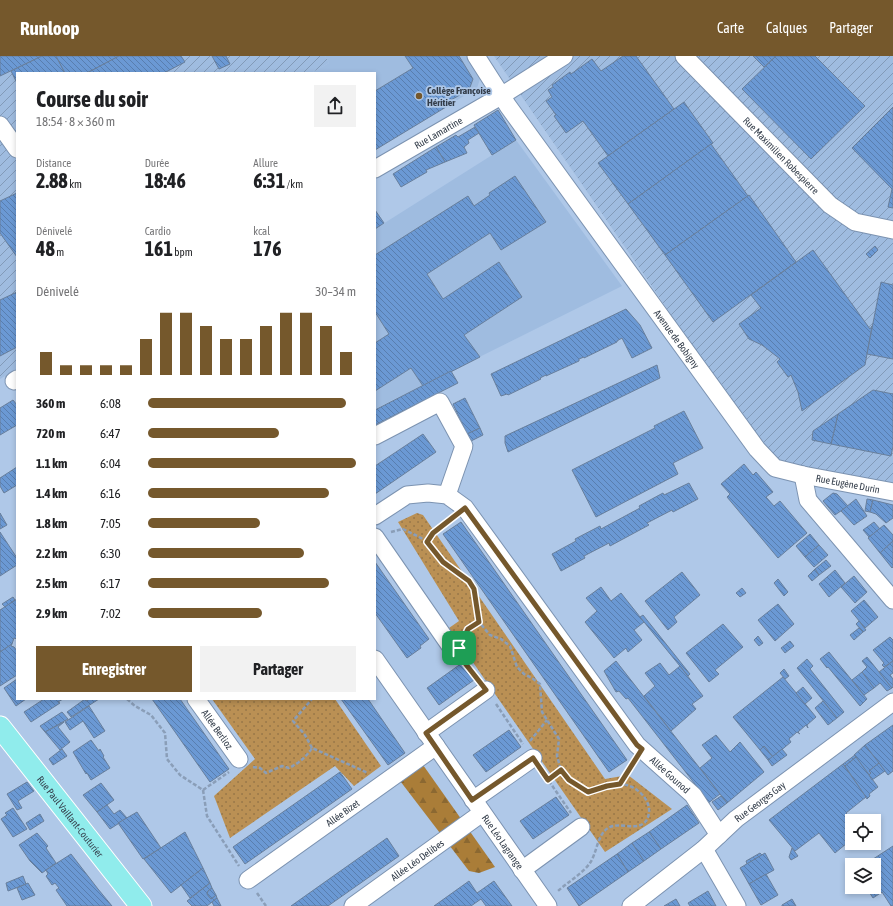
<!DOCTYPE html>
<html lang="fr">
<meta charset="utf-8">
<style>
body{margin:0;font-family:"Asap Condensed",sans-serif;background:#f2f2f2;color:#202124;height:100vh;display:flex;flex-direction:column;font-size:15px;white-space:nowrap}
*{box-sizing:border-box;margin:0}
p{font-size:13px;color:#757577}
.icon{flex:none;width:22px;height:22px;fill:none;stroke:currentColor;stroke-width:2;stroke-linecap:round;stroke-linejoin:round}
.map{position:relative;flex:1;overflow:hidden}
.panel{position:absolute;left:16px;top:16px;width:360px;height:628px;display:flex;flex-direction:column;background:#fff;border-radius:0px;box-shadow:0 2px 6px #0003}
.panel>*{flex:none}
.tools{position:absolute;left:845px;top:758px;display:grid;gap:8px}
.tools a{display:grid;place-items:center;width:36px;height:36px;border-radius:0px;background:#fff;box-shadow:0 2px 6px #0003;font-size:20px}
.pin{position:absolute;display:grid;place-items:center;width:34px;height:34px;color:#fff;margin:-17px;border-radius:8px;box-shadow:0 2px 6px #0006}
.round{display:grid;place-items:center;flex:none;width:42px;height:42px;border-radius:0px;background:#f2f2f2}
.head{display:flex;align-items:center;justify-content:space-between;height:68px;padding:0 20px}
h1{font-size:22px;font-weight:700;line-height:30px}
.figures{display:grid;grid-template-columns:repeat(3,1fr);gap:6px;height:68px;padding:4px 20px}
.figures div{display:grid;align-content:center}
.figures b{font-size:20px;font-weight:700}
.figures small{font-size:11px;font-weight:400}
.figures p{font-size:11px}
.chart{height:112px;padding:8px 20px}
.chart p{display:flex;justify-content:space-between}
.chart svg{width:100%;height:72px;margin-top:4px;stroke:#75582c;stroke-width:6}
.button{display:flex;gap:8px;margin-top:auto;padding:8px 20px}
.button a{flex:1;height:46px;border-radius:0px;background:#75582c;color:#fff;font-size:16px;font-weight:700;line-height:46px;text-align:center}
.button a+a{background:#f2f2f2;color:#202124}
ul{padding:0 20px;list-style:none;font-size:13px}
li{display:grid;grid-template-columns:64px 48px 1fr;align-items:center;height:30px}
li i{height:10px;border-radius:5px;background:#75582c}
header{display:flex;align-items:center;gap:24px;box-sizing:border-box;height:56px;padding:0 20px;background:#75582c;color:#fff}
header strong{font-size:19px}
nav{display:flex;gap:22px;margin-inline-start:auto;font-size:14px}
.map>svg:first-child{display:block}
</style>
<header>
<strong>Runloop</strong>
<nav><a>Carte</a><a>Calques</a><a>Partager</a></nav>
</header>
<div class="map">
<svg width="893" height="850" viewBox="0 0 893 850">
<defs>
<pattern id="industrial-furrows" width="10" height="10" patternUnits="userSpaceOnUse"><rect width="10" height="10" fill="#9fbce0"/><path d="M-1 1l2-2M0 10L10 0M9 11l2-2" fill="none" stroke="#829ab8"/></pattern>
<pattern id="grass-dots" width="8" height="8" patternUnits="userSpaceOnUse"><rect width="8" height="8" fill="#ba9054"/><path d="M2 2h.1M6 6h.1" fill="none" stroke="#987748" stroke-width="1.8" stroke-linecap="round"/></pattern>
<pattern id="forest-firs" width="22" height="20" patternUnits="userSpaceOnUse"><rect width="22" height="20" fill="#aa7d38"/><path d="M5 1l3.5 6h-7zM16 11l3.5 6h-7z" fill="#8b6831"/></pattern>
<pattern id="building-back-hatch" width="6" height="6" patternUnits="userSpaceOnUse"><rect width="6" height="6" fill="#6b99d4"/><path d="M-1 5l2 2M0 0l6 6M5-1l2 2" fill="none" stroke="#597eae"/></pattern>
</defs>
<rect width="100%" height="100%" fill="#afc8e8"/>
<g fill="#9fbce0">
<path d="M325 0H468L481 20 477 32 375 94V17H311L329 7Z"/>
<path d="M516 84 622 230 375 353V173Z"/>
</g>
<g fill="url(#industrial-furrows)">
<path d="M0 0H325L329 7 311 17H17V313L0 323Z"/>
<path d="M494 0H893V431L773 407Z"/>
</g>
<g fill="url(#grass-dots)">
<path d="M417 457 423 459 605 723 628 719 672 753 605 796 449 572 459 565 398 466Z"/>
<path d="M212 643H335L381 710 354 730 335 710 230 782 214 740 255 703Z"/>
</g>
<path fill="url(#forest-firs)" d="M416 699 495 811 479 817 469 815 394 717Z"/>
<g fill="url(#building-back-hatch)" stroke="#687f9c">
<path d="M0 0H42L0 20Z"/>
<path d="M42 0H56L65 17H17V27L11 15Z"/>
<path d="M56 0H119L87 17H65Z"/>
<path d="M119 0H181L185 6 164 17H87Z"/>
<path d="M212 0H226L230 8 219 13Z"/>
<path d="M405 0H459L473 23 469 34 449 45 451 48 375 94V35L413 12Z"/>
<path d="M623 0H636L674 53 608 100 583 65 566 77 554 60 556 59 546 45 552 41 548 34 553 31 552 29 570 16 571 18 592 3 601 15Z"/>
<path d="M753 0H776L764 11Z"/>
<path d="M776 0H815L865 50 811 103 742 33Z"/>
<path d="M684 46 713 87 628 148 598 107Z"/>
<path d="M893 51V152L888 151 892 133 852 92Z"/>
<path d="M498 54 516 84 492 99 474 69Z"/>
<path d="M475 71 479 77 468 84 469 87 464 91 467 97 445 106 436 91 456 79 458 81Z"/>
<path d="M711 88 748 140 665 199 628 148Z"/>
<path d="M436 91 445 106 426 114 427 116 401 131 393 118Z"/>
<path d="M515 120 546 166 501 194 490 177 427 218 443 243 499 206 522 241 464 279 480 301 423 330 411 312 375 335V287L389 278 375 256V199L468 140 474 150 490 139 489 137Z"/>
<path d="M17 137V201L0 177V145Z"/>
<path d="M749 139 796 206 713 266 665 199Z"/>
<path d="M375 154 384 167 375 173Z"/>
<path d="M875 190 878 194 870 202 866 198Z"/>
<path d="M813 194 870 273 872 270 865 309 802 355 798 336 791 319 788 321 777 306 780 303 762 289 749 283 739 268 761 252 751 239Z"/>
<path d="M881 226 893 229V303L867 298Z"/>
<path d="M17 236V291L0 300V244Z"/>
<path d="M626 253 640 269 652 292 632 302 622 282 617 285V286L584 302V301L579 303V305L546 320V319L540 322 541 323 508 339 507 338 501 340 491 318Z"/>
<path d="M657 309 660 322 508 396 505 387V380Z"/>
<path d="M451 315 458 327 375 369V354Z"/>
<path d="M873 334 893 338V390L891 400 831 388 838 358Z"/>
<path d="M465 342 480 372 467 378 453 348Z"/>
<path d="M13 344 17 349V369L0 379V352Z"/>
<path d="M684 355 703 392 673 407 678 418 596 461 572 414 655 372 654 370Z"/>
<path d="M838 358 831 388 812 384 813 375Z"/>
<path d="M480 372 483 379 471 385 467 378Z"/>
<path d="M423 378 436 396 375 438V410Z"/>
<path d="M744 408 753 419 756 416 773 436 766 441 774 450 780 445 807 477 778 502 727 441 730 438 721 428Z"/>
<path d="M17 411V429L4 437 0 430V422Z"/>
<path d="M689 427 698 443 673 456 672 454 647 467 649 469 610 490 609 487 584 500 585 502 561 515 552 498 576 485 575 483 600 470 601 473 640 452 639 450 663 437 664 439Z"/>
<path d="M833 437 837 438 848 450 835 459 823 445Z"/>
<path d="M856 443 867 460 854 469 841 455Z"/>
<path d="M867 443 873 444 870 456 865 455Z"/>
<path d="M873 444 893 449V462L886 467 876 458 870 456Z"/>
<path d="M0 457 7 469 0 473Z"/>
<path d="M461 466 627 704 609 716 443 478Z"/>
<path d="M874 466 880 473 869 481 863 474Z"/>
<path d="M884 469 893 479V485L880 497 868 482Z"/>
<path d="M0 476 17 502V509L0 520Z"/>
<path d="M810 478 819 489 805 501 796 490Z"/>
<path d="M893 485V511L892 512 880 497Z"/>
<path d="M819 489 828 499 814 511 805 501Z"/>
<path d="M826 504 831 510 819 519 815 513Z"/>
<path d="M375 506 429 583 420 590 421 592 407 602 375 557Z"/>
<path d="M815 513 819 519 812 525 808 520Z"/>
<path d="M835 514 845 527 829 541 819 528Z"/>
<path d="M682 516 700 539 674 561 677 566 668 574 645 545Z"/>
<path d="M854 520 867 536 855 547 841 531Z"/>
<path d="M778 523 788 536 784 540 774 527Z"/>
<path d="M601 531 611 545 621 537 644 566 634 574 642 584 628 596 626 592 614 602 585 566 597 555 586 542Z"/>
<path d="M742 532 746 537 740 541 736 537Z"/>
<path d="M13 541 15 544 5 551 2 548Z"/>
<path d="M17 543V583L14 582 12 588 0 596V554Z"/>
<path d="M864 544 878 561 865 572 851 555Z"/>
<path d="M778 548 794 568 775 585 758 564Z"/>
<path d="M643 559 690 618 688 620 640 561Z"/>
<path d="M859 565 866 574 863 576 856 568Z"/>
<path d="M723 568 743 591 715 614 719 618 709 626 686 597Z"/>
<path d="M859 572 863 576 854 584 850 579Z"/>
<path d="M758 580 763 587 759 590 754 584Z"/>
<path d="M890 581 893 584V605L884 611 882 609 884 607 873 594Z"/>
<path d="M790 585 794 590 785 597 781 592Z"/>
<path d="M12 588 11 590 14 591 17 595V619L0 630V596Z"/>
<path d="M829 596 867 643 860 650 828 611 827 612 820 603Z"/>
<path d="M867 601 892 632 887 635 880 627 874 632 862 616 867 611 862 605Z"/>
<path d="M807 603 813 610 810 613 844 656 837 662 797 612Z"/>
<path d="M616 605 720 738 707 748 696 734 698 732 628 642 626 643 619 635 616 636 604 615Z"/>
<path d="M893 605V617L890 619 893 623V631L892 632 879 616Z"/>
<path d="M462 607 474 624 439 649 427 632Z"/>
<path d="M660 607 669 619 680 610 703 640 692 648 696 653 671 675 644 640 655 630 645 617Z"/>
<path d="M784 613 789 620 785 623 780 617Z"/>
<path d="M862 616 874 632 864 639 852 624Z"/>
<path d="M783 621 816 661 807 669 808 672 806 669 798 676 800 678 797 676 789 683 791 686 773 701 764 690 760 694 733 661Z"/>
<path d="M17 623V643H26L16 650 4 632Z"/>
<path d="M803 631 812 642 805 648 796 637Z"/>
<path d="M44 643H63L58 646 60 647 31 666 24 656Z"/>
<path d="M85 643 86 645 90 643H99L71 661 67 656Z"/>
<path d="M152 643H180L229 713 210 726Z"/>
<path d="M341 643H368L405 697 388 709Z"/>
<path d="M823 645 837 662 828 669 815 652Z"/>
<path d="M89 650 105 675 94 682 83 665 70 674 65 666Z"/>
<path d="M62 656 68 663 45 676 40 670Z"/>
<path d="M64 666 58 671 70 686 60 694 45 676Z"/>
<path d="M893 669V715L888 719 865 689Z"/>
<path d="M509 674 521 691 486 716 473 699Z"/>
<path d="M716 679 730 696 740 686 764 716 727 747 700 712 712 702 702 689Z"/>
<path d="M91 684 99 695 100 693 104 700 103 701 110 712 91 724 87 717 86 718 73 696Z"/>
<path d="M865 689 879 707 869 715 871 717 869 719 854 699Z"/>
<path d="M764 690 773 701 768 704 760 694Z"/>
<path d="M62 693 67 700 53 709 49 703Z"/>
<path d="M782 693 787 699 772 710 768 704Z"/>
<path d="M855 699 856 701 845 710 843 708Z"/>
<path d="M856 701 878 731 869 738 870 740 867 743 845 710Z"/>
<path d="M879 707 885 715 872 724 869 719 871 717 869 715Z"/>
<path d="M843 708 866 741 846 757 852 765V783L835 797 819 777 795 795 769 764Z"/>
<path d="M340 716 352 733 245 808 233 791Z"/>
<path d="M27 726 34 735 18 745 22 752 17 754 7 738Z"/>
<path d="M101 727 114 744 97 756 83 739Z"/>
<path d="M721 740 727 747 718 754 712 746Z"/>
<path d="M556 741 569 759 533 783 520 765Z"/>
<path d="M107 749 114 758 120 754 127 762 110 773 97 756Z"/>
<path d="M687 749 699 767 661 793 649 776Z"/>
<path d="M13 752 27 773 13 781 1 763 7 759 5 757Z"/>
<path d="M137 756 161 792 143 803 118 767Z"/>
<path d="M40 758 44 765 30 774 26 767Z"/>
<path d="M185 776 203 812 171 837 144 803Z"/>
<path d="M649 776 661 793 644 805 632 787Z"/>
<path d="M37 777 48 790 46 792 56 807 42 817 30 805 19 789Z"/>
<path d="M387 782 399 800 328 850H291Z"/>
<path d="M632 787 644 805 628 816 617 798Z"/>
<path d="M893 790V850H891L882 836 873 842 866 831H874V809H864Z"/>
<path d="M792 792 798 800 791 804 789 801Z"/>
<path d="M760 797 762 799 747 808 746 805Z"/>
<path d="M765 797 774 814 749 828 740 812Z"/>
<path d="M71 798 98 833 112 850H67L56 834 59 832 55 827 52 829 46 820 48 818 46 814Z"/>
<path d="M617 798 628 816 579 850 567 832Z"/>
<path d="M203 812 210 827 190 842 181 829Z"/>
<path d="M766 818 778 839 761 849 749 828Z"/>
<path d="M23 820 26 828 8 835 6 827Z"/>
<path d="M469 825 477 837 494 825 512 850H486L481 843 471 850H434Z"/>
<path d="M28 827 35 839 22 844 17 832Z"/>
<path d="M210 827 212 832 208 835 207 838 211 843 216 839 217 842 207 850H192L187 845Z"/>
<path d="M212 832 216 839 211 843 207 838 208 835Z"/>
<path d="M708 835 716 850H690L688 847Z"/>
<path d="M217 842 221 850H214L212 846Z"/>
<path d="M676 843 680 850H664Z"/>
<path d="M792 843 796 850H782V849Z"/>
</g>
<g fill="none" stroke-linecap="round" stroke-linejoin="round">
<defs>
<g id="minor">
<path id="s1" d="M476 0 508 50 757 393 775 412 803 419 893 436"/>
<path id="s2" d="M684 0 830 149 855 166 893 174"/>
<path d="M0 69 17 93"/>
<path id="s3" d="M375 113 501 40 564 0"/>
<path d="M14 325 17 323"/>
<path d="M375 380 440 346 464 390 447 439"/>
<path d="M803 419 808 444 893 544"/>
<path id="s4" d="M375 460 407 439 428 437 447 439 465 452 637 689 693 739 719 779"/>
<path d="M375 481 451 591"/>
<path id="s5" d="M375 603 548 850"/>
<path id="s6" d="M196 643 239 703"/>
<path d="M426 677 486 634"/>
<path d="M473 744 533 702"/>
<path d="M704 793 737 850"/>
<path d="M522 814 581 771"/>
<path id="s7" d="M248 824 436 690"/>
<path id="s8" d="M353 850 482 757"/>
<path id="s9" d="M631 850 704 793 736 763 893 646"/>
</g>
<g id="major">
<path id="s10" d="M0 671 141 850"/>
</g>
</defs>
<use href="#minor" stroke="#7c93b1" stroke-width="19"/>
<use href="#major" stroke="#fff" stroke-width="23"/>
<g stroke="#8a9eb8" stroke-width="2.5" stroke-dasharray="4 2" stroke-linecap="butt">
<path d="M391 476 403 473 425 484 443 506 469 525 474 533 479 566 490 579 501 583 510 590 517 611 524 618 532 622 540 628 542 656 559 683 557 700 561 714 569 724 588 736C597 733 609 727 620 728 637 728 657 748 646 765 638 776 618 765 608 772 597 779 597 797 590 807 583 817 568 826 558 835"/>
<path d="M427 486 433 477 452 462"/>
<path d="M464 581 469 573 479 566"/>
<path d="M462 603 476 621"/>
<path d="M127 643 135 650 151 659 165 677 167 703 180 719 203 734 207 760 239 810"/>
<path d="M496 648 523 688"/>
<path d="M530 685 547 664"/>
<path d="M312 692 305 679 293 665 312 643"/>
<path d="M253 711 260 712 266 717 282 710 289 712C299 707 306 701 312 692L368 717"/>
<path d="M542 715 571 757"/>
<path d="M548 724 561 714"/>
<path d="M620 727 633 707"/>
<path d="M203 734 229 716"/>
<path d="M257 837 266 850"/>
</g>
<use href="#minor" stroke="#fff" stroke-width="17"/>
<use href="#major" stroke="#90ecec" stroke-width="21"/>
</g>
<g fill="none" stroke-linecap="round" stroke-linejoin="round">
<defs>
<path id="route" d="M465 452 637 689 642 693 620 728 607 730 588 736 569 724 561 714 548 724 533 702 472 744 426 677 486 634 457 597 468 573 479 566 474 533 469 525 443 506 427 486 433 477Z"/>
</defs>
<use href="#route" stroke="#fff" stroke-width="8"/>
<use href="#route" stroke="#75582c" stroke-width="5"/>
</g>
<circle fill="#75582c" stroke="#afc8e8" stroke-width="1.5" cx="419" cy="40" r="4"/>
<g text-anchor="middle" dominant-baseline="central" stroke-width="3.5" stroke-linejoin="round" paint-order="stroke">
<g font-size="10" font-weight="bold" fill="#333d4a" stroke="#afc8e8" text-anchor="start">
<text x="427" y="34">Collège Françoise<tspan x="427" dy="12">Héritier</tspan></text>
</g>
<g font-size="10" fill="#333d4a" stroke="#afc8e8">
<text stroke="none"><textPath href="#s3" startOffset="73">Rue Lamartine</textPath></text>
<text stroke="none"><textPath href="#s2" startOffset="139">Rue Maximilien Robespierre</textPath></text>
<text stroke="none"><textPath href="#s1" startOffset="347">Avenue de Bobigny</textPath></text>
<text stroke="none"><textPath href="#s1" startOffset="584">Rue Eugène Durin</textPath></text>
<text stroke="none"><textPath href="#s6" startOffset="37">Allée Berlioz</textPath></text>
<text stroke="none"><textPath href="#s4" startOffset="438">Allée Gounod</textPath></text>
<text stroke="none"><textPath href="#s9" startOffset="166">Rue Georges Gay</textPath></text>
<text stroke="none"><textPath href="#s7" startOffset="116">Allée Bizet</textPath></text>
<text stroke="none"><textPath href="#s10" startOffset="114">Rue Paul Vaillant-Couturier</textPath></text>
<text stroke="none"><textPath href="#s5" startOffset="223">Rue Léo Lagrange</textPath></text>
<text stroke="none"><textPath href="#s8" startOffset="79">Allée Léo Delibes</textPath></text>
</g>
</g>
</svg>
<div class="tools">
<a><svg class="icon" aria-label="locate" viewBox="0 0 24 24"><circle cx="12" cy="12" r="6"/><path d="M12 2v4M12 18v4M2 12h4M18 12h4"/></svg></a>
<a><svg class="icon" aria-label="layers" viewBox="0 0 24 24"><path d="M12 4l9 5-9 5-9-5zM3 14l9 5 9-5"/></svg></a>
</div>
<div class="pin" style="left:459px;top:592px;background:#1e9e55"><svg class="icon" aria-label="arrive" viewBox="0 0 24 24"><path d="M6 21V4h12l-3 4 3 4H6"/></svg></div>
<section class="panel">
<div class="head"><div><h1>Course du soir</h1><p>18:54 · 8 × 360 m</p></div><a class="round"><svg class="icon" aria-label="share" viewBox="0 0 24 24"><path d="M12 15V3M7 8l5-5 5 5M5 13v7h14v-7"/></svg></a></div>
<div class="figures">
<div><p>Distance</p><b>2.88<small> km</small></b></div>
<div><p>Durée</p><b>18:46</b></div>
<div><p>Allure</p><b>6:31<small> /km</small></b></div>
</div>
<div class="figures">
<div><p>Dénivelé</p><b>48<small> m</small></b></div>
<div><p>Cardio</p><b>161<small> bpm</small></b></div>
<div><p>kcal</p><b>176</b></div>
</div>
<div class="chart"><p><span>Dénivelé</span>30–34 m</p>
<svg viewBox="0 0 160 44" preserveAspectRatio="none"><path d="M5 44V30M15 44V38M25 44V38M35 44V38M45 44V38M55 44V22M65 44V6M75 44V6M85 44V14M95 44V22M105 44V22M115 44V14M125 44V6M135 44V6M145 44V14M155 44V30"/></svg>
</div>
<ul>
<li><b>360 m</b>6:08<i style="width:95%"></i></li>
<li><b>720 m</b>6:47<i style="width:63%"></i></li>
<li><b>1.1 km</b>6:04<i style="width:100%"></i></li>
<li><b>1.4 km</b>6:16<i style="width:87%"></i></li>
<li><b>1.8 km</b>7:05<i style="width:54%"></i></li>
<li><b>2.2 km</b>6:30<i style="width:75%"></i></li>
<li><b>2.5 km</b>6:17<i style="width:87%"></i></li>
<li><b>2.9 km</b>7:02<i style="width:55%"></i></li>
</ul>
<div class="button"><a>Enregistrer</a><a>Partager</a></div>
</section>
</div>
